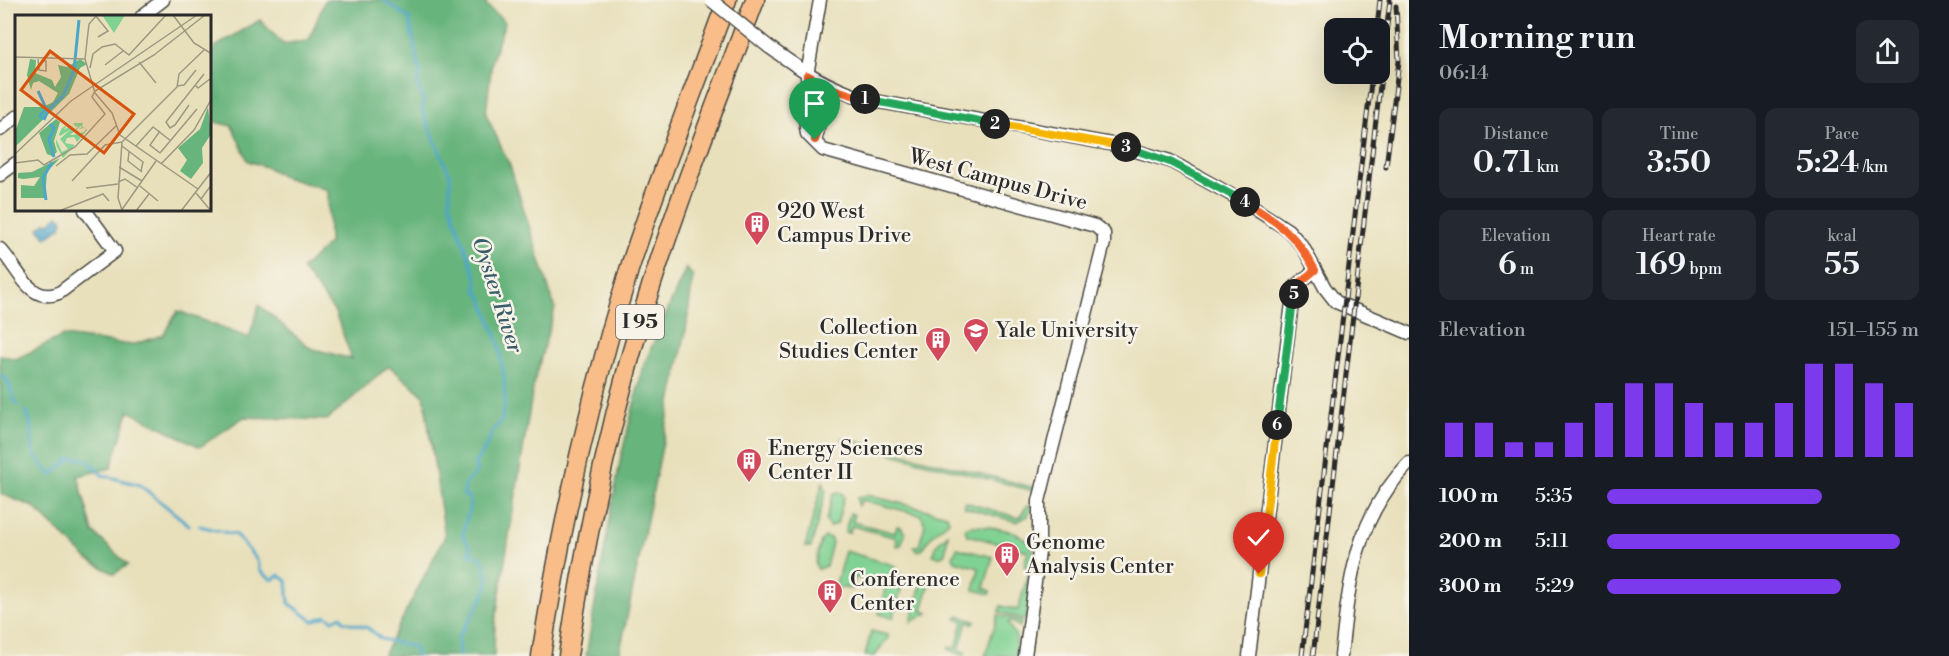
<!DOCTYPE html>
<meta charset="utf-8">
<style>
body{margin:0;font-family:"Libre Bodoni",serif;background:#242831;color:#f1f3f6;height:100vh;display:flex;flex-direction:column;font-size:22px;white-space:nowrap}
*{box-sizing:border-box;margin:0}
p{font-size:20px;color:#9ea1a6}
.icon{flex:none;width:33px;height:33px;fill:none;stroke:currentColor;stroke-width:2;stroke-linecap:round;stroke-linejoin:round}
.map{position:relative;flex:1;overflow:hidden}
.side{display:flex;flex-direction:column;background:#171b24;width:540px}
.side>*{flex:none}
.tools{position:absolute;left:1324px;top:18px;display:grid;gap:12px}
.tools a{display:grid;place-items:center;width:66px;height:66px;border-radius:12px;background:#171b24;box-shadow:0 6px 24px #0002;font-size:30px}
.pin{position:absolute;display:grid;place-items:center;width:51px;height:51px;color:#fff;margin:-62px -26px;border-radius:50% 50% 50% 0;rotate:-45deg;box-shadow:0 0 6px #0007}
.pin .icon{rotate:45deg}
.km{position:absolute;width:30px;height:30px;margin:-15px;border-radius:50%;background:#222;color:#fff;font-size:16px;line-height:30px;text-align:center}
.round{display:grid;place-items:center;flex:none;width:63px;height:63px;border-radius:12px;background:#242831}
.headline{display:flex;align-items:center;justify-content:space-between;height:102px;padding:0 30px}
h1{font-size:33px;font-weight:600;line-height:45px}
.metrics{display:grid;grid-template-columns:repeat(3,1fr);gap:9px;height:102px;padding:6px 30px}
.metrics div{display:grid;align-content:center;border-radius:12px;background:#242831;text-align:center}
.metrics b{font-size:30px;font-weight:600}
.metrics small{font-size:16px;font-weight:400}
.metrics p{font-size:16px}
.chart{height:168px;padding:12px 30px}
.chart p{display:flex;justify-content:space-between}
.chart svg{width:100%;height:108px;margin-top:6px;stroke:#7c3aed;stroke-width:6}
ul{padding:0 30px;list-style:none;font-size:20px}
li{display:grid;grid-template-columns:96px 72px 1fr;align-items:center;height:45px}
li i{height:15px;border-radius:8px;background:#7c3aed}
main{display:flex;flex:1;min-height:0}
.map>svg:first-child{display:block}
</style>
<main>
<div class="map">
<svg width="1409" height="656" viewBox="0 0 1409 656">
<rect width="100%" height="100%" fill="#f7f3e8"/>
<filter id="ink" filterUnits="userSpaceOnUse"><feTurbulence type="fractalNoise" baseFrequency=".0167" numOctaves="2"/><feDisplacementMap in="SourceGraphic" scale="12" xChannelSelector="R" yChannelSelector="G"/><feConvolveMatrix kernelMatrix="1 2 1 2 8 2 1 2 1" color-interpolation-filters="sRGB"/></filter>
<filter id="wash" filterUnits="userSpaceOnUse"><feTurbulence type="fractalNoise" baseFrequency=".008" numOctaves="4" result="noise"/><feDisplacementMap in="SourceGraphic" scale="24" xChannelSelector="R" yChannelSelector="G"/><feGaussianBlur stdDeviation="1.35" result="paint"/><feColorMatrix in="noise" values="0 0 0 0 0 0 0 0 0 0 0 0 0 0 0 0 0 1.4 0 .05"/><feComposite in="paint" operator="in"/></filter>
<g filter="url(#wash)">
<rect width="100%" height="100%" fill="#e8e0bb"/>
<g fill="#80d293" stroke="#567e5f" stroke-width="1.5">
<path d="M843 438 1047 491 1038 492 842 441Z"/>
<path d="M823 482 826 490 811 547H805Z"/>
<path d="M837 492 842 493 844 497 837 524 829 527 826 521 833 495Z"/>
<path d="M867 495 947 515 949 521 932 535 922 550 916 551 913 546H919L925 525 921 515 862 500 858 506 857 498Z"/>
<path d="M965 502 1019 518 1027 506 1032 505 1028 516 1017 522 964 507Z"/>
<path d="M850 513 854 515 853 522 895 533 897 526 901 527 905 534 901 545 896 546 897 538 852 526 849 533 845 532Z"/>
<path d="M969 526C989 526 1026 529 1034 551L1026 620 999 612 1001 606 1018 610 1030 568 1024 566 1028 551 967 535 965 529Z"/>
<path d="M948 534 945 554 939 557 933 555 936 545Z"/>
<path d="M825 537 830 538 832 543 826 566 818 569 815 564 821 541Z"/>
<path d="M957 548 993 557 984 588 991 591 990 594 974 590 979 568 955 561 953 557Z"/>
<path d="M845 551 893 565C910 577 897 601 893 618L879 614 886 585 855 577 852 589 835 587Z"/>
<path d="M924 573 932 576 922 610 928 613 911 622Z"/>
<path d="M998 615 1022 621 1020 627 1010 621 1008 623 1016 637 1017 656H985Z"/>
<path d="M959 616 975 621 974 624 967 622 959 650 966 652 964 656 948 649 949 647 956 648 963 621 956 619Z"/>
<path d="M871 631 888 635V638L875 656H865Z"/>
</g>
<g fill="#68b47d" stroke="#4a7054" stroke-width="1.5">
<path d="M325 0H486V5L505 22 492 60 486 114 510 166 555 308 534 382 495 623 494 656H383L445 536 424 396 389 366 327 420 244 417 200 447 129 411 111 468 78 476 93 532 128 565 114 574 87 559 34 507 1 494 0 355 16 359 63 336 132 345 163 335 178 311 249 338 259 305 310 348 352 359 335 312 302 269 329 243 328 190 284 177 266 167 248 161 232 126 210 121V56L215 47 260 20 283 44 309 40Z"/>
<path d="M686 268 693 276 686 330 619 656H586L620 461 643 367Z"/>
</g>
<path fill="#4ba6c9" stroke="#3b687a" stroke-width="1.5" d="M58 215 63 220 61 227 46 238 39 228 47 222 50 223Z"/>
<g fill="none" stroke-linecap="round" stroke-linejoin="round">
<g stroke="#4ba6c9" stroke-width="3">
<path d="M383 0 409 18 420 73 417 84 424 101 422 111 450 175V202L454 216 477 280 476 290 482 298 498 341 504 376 505 402 501 422 495 427 485 449 474 464 478 470 465 485 464 496 470 498C471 512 464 522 463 536L472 550 469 552 471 555 481 557 485 564 484 571 489 578 484 595 458 638 459 656"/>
<path d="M0 377H5C12 386 10 397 18 405"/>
<path d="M26 411C40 440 19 446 52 475L71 458 88 460 102 475 140 485 189 525"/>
<path d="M200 526 236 535 257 560 260 571 272 580 279 575 287 581 289 603 313 621 326 616 333 620 341 616 343 621 368 628 381 639 414 647 417 656"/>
</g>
</g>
</g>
<g filter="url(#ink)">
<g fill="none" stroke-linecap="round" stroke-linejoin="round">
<defs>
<g id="minor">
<path d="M820 0 807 75 810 105 804 113 807 134 823 150 1095 226 1104 233V243L1039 501V552L1025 656"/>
<path d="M142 16 163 0"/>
<path d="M769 47C802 71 826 86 864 99L1116 145 1170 161 1246 203 1288 230 1303 247 1325 288 1336 302 1409 333"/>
<path d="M810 105C819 114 820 128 815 140"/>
<path d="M0 130 16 117"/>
<path d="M0 175 16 163"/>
<path d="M0 249C18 267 29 305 59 293L115 251 85 210"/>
<path d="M1249 656 1293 295 1296 286 1315 270"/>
<path d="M1341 656C1349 582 1354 520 1409 463"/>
</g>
<g id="highway">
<path d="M541 656C561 525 590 396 629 270 658 179 694 90 727 0"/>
<path d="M568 656C585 539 610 423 644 309 676 204 717 102 755 0"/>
</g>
</defs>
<use href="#minor" stroke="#474641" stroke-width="15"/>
<use href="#highway" stroke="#474641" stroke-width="21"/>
<use href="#minor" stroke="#fff" stroke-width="12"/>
<use href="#highway" stroke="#f8bd89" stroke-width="18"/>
<defs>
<g id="rail">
<path d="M1377 28 1380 0"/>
<path d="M1386 167 1399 61 1396 6"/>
<path d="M1302 656 1372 74"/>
<path d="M1313 656 1390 0"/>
</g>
</defs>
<use href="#rail" stroke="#2b2b2b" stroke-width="5"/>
<use href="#rail" stroke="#f7f3e8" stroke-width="3" stroke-dasharray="9" stroke-linecap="butt"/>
<defs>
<path id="minor-bridge" d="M711 0 769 47"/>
</defs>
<use href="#minor-bridge" stroke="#474641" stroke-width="15" stroke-linecap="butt"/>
<use href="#minor-bridge" stroke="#fff" stroke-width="12"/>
</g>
</g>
<g fill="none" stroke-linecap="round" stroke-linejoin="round" filter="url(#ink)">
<defs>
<path id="split-1" d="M815 140C820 128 819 114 810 105L807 75 830 88 865 99"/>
<path id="split-2" d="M865 99 995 124"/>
<path id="split-3" d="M995 124 1126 147"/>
<path id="split-4" d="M1126 147 1170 162 1245 202"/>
<path id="split-5" d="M1245 202C1279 223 1296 234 1315 270L1296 286 1294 294"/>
<path id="split-6" d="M1277 425 1294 294"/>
<path id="split-7" d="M1259 574 1277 425"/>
</defs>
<use href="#split-1" stroke="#fff" stroke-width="12"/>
<use href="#split-2" stroke="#fff" stroke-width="12"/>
<use href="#split-3" stroke="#fff" stroke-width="12"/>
<use href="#split-4" stroke="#fff" stroke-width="12"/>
<use href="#split-5" stroke="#fff" stroke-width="12"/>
<use href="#split-6" stroke="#fff" stroke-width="12"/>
<use href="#split-7" stroke="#fff" stroke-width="12"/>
<use href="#split-1" stroke="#f0652b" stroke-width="8"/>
<use href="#split-2" stroke="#22a559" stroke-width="8"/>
<use href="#split-3" stroke="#f5b400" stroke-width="8"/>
<use href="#split-4" stroke="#22a559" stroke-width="8"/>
<use href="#split-5" stroke="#f0652b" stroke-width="8"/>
<use href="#split-6" stroke="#22a559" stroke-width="8"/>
<use href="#split-7" stroke="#f5b400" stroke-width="8"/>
</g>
<defs>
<symbol id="building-pin" viewBox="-11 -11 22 30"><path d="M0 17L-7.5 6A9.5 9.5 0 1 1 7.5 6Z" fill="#d1495b" stroke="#f7f3e8"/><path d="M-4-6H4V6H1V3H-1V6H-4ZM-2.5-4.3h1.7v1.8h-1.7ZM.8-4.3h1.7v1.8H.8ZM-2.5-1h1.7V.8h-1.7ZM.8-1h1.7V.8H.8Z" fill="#fff"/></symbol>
<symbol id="university-pin" viewBox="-11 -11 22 30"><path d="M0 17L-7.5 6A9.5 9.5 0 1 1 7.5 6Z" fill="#d1495b" stroke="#f7f3e8"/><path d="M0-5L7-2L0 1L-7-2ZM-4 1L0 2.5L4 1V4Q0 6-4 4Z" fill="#fff"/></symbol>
</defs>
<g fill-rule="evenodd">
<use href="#building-pin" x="742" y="209" width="30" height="40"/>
<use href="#university-pin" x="961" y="316" width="30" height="40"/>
<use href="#building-pin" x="923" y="325" width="30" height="40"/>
<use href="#building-pin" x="734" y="446" width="30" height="40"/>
<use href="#building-pin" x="992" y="540" width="30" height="40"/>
<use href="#building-pin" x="815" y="577" width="30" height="40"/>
</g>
<g text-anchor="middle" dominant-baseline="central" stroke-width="5" stroke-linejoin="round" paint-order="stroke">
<rect fill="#f7f3e8" stroke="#686764" stroke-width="1.5" x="616" y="305" width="48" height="34" rx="4.5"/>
<g font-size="20" font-weight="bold" fill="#2b2b2b">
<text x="640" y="322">I 95</text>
</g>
<g font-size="21" fill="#2b2b2b" stroke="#f7f3e8">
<text transform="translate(998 180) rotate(15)">West Campus Drive</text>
</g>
<g font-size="21" fill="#2b2b2b" stroke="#f7f3e8" text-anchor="start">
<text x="777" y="212">920 West<tspan x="777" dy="24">Campus Drive</tspan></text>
<text x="918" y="328" text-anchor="end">Collection<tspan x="918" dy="24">Studies Center</tspan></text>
<text x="996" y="331">Yale University</text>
<text x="768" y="449">Energy Sciences<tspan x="768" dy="24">Center II</tspan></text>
<text x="1026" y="543">Genome<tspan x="1026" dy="24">Analysis Center</tspan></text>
<text x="850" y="580">Conference<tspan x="850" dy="24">Center</tspan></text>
</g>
<g font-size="22" font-style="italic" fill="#385c6a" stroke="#f7f3e8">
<text transform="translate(497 295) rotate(72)">Oyster River</text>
</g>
</g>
<g transform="translate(15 15)">
<rect width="196" height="196" fill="#e8e0bb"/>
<path d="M87 0H110L99 18ZM64 104 68 109 67 111 69 113 64 114 67 112 66 111 55 120 53 119 57 120 69 117 71 114 69 110 72 115 62 127 59 122 52 123 50 128 60 130 48 143 42 132 41 128V124L47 137 53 134 45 124 56 114 45 121 44 119 47 113 52 110 49 115 55 111 60 115 64 111 61 112 58 108H67Z" fill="#80d293"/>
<path d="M15 44 21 45 20 58 37 65 40 72 46 62 43 50 52 52 65 44 72 49 65 53 54 79 0 132V117L9 92H28L38 87 43 78 24 66 18 68 16 75 12 60ZM193 92 196 119 187 133 188 148 176 164 165 156 172 145 163 133 185 114ZM41 104 45 107 39 126 42 137 37 141 32 139 24 118ZM45 143 32 157 30 183H6V170L19 171 25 162 8 164 3 163V158L17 157Z" fill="#68b47d"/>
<path fill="none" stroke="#4ba6c9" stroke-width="3" d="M23 76 31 93 25 101 27 104M29 105 33 95 48 81 59 55 64 5M35 109 39 113 34 124 39 142M31 185 28 163 37 147"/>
<path fill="none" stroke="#9c9881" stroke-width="1.5" d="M80 0 93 16 83 22M158 0 179 28 197 39M0 42 70 44M23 44 24 55 31 56V46H27M70 44 80 78 97 98 105 120 183 174M70 44 74 9 82 0M124 47 141 68M90 50 108 36M75 53 78 39 87 32 100 29 114 40 151 0M180 70 183 73 195 64M162 71 169 70 181 55M160 110 155 113 151 107 189 59M160 110 174 90M107 131 128 147 126 156M121 131 138 112 156 126M114 137 113 146 127 157M145 138 182 94M145 138 135 130 145 116M0 139 56 86 182 0M0 148 23 145 29 150 60 132 90 99 77 82 80 76 139 40 190 0M146 149 179 115 197 83M41 151 55 140 72 139 101 111M104 152 127 166M57 166 90 130 107 127M103 167 110 164 123 173M125 171 143 186M71 173 103 169M181 178 196 196M186 184 197 169M107 195 103 183 107 127 162 72 164 59 189 35M44 196 88 179 94 186M106 196 141 146M121 196 134 179M166 196 197 156"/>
<path fill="#d5540f" fill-opacity="0.15" stroke="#d5540f" stroke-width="3" d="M35 36 119 99 89 138 6 75Z"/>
<rect width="196" height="196" fill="none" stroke="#2b2b2b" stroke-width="3"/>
</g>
</svg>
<div class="tools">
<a><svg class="icon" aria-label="locate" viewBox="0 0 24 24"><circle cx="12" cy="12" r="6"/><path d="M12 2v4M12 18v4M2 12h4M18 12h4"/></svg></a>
</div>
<div class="pin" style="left:815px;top:140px;background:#1e9e55"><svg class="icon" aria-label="arrive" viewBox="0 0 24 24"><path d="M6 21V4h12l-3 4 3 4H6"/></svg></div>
<div class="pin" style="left:1259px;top:574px;background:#d93025"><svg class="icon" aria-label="check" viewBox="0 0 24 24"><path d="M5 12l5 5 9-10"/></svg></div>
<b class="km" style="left:865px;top:99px">1</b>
<b class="km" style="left:995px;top:124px">2</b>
<b class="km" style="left:1126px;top:147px">3</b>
<b class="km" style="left:1245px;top:202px">4</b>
<b class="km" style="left:1294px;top:294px">5</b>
<b class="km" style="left:1277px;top:425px">6</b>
</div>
<section class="side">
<div class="headline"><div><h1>Morning run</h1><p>06:14</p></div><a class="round"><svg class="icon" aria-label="share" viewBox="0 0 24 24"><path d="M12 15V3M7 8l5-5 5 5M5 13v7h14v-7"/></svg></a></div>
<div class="metrics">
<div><p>Distance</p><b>0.71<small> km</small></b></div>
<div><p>Time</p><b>3:50</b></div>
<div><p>Pace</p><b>5:24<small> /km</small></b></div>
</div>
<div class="metrics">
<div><p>Elevation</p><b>6<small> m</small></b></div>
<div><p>Heart rate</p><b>169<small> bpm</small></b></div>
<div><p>kcal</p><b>55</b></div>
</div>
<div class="chart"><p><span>Elevation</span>151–155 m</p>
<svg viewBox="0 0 160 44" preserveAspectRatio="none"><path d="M5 44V30M15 44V30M25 44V38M35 44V38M45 44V30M55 44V22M65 44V14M75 44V14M85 44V22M95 44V30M105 44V30M115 44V22M125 44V6M135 44V6M145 44V14M155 44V22"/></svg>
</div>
<ul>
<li><b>100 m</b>5:35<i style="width:69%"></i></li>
<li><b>200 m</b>5:11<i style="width:94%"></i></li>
<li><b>300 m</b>5:29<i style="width:75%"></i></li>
</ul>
</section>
</main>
